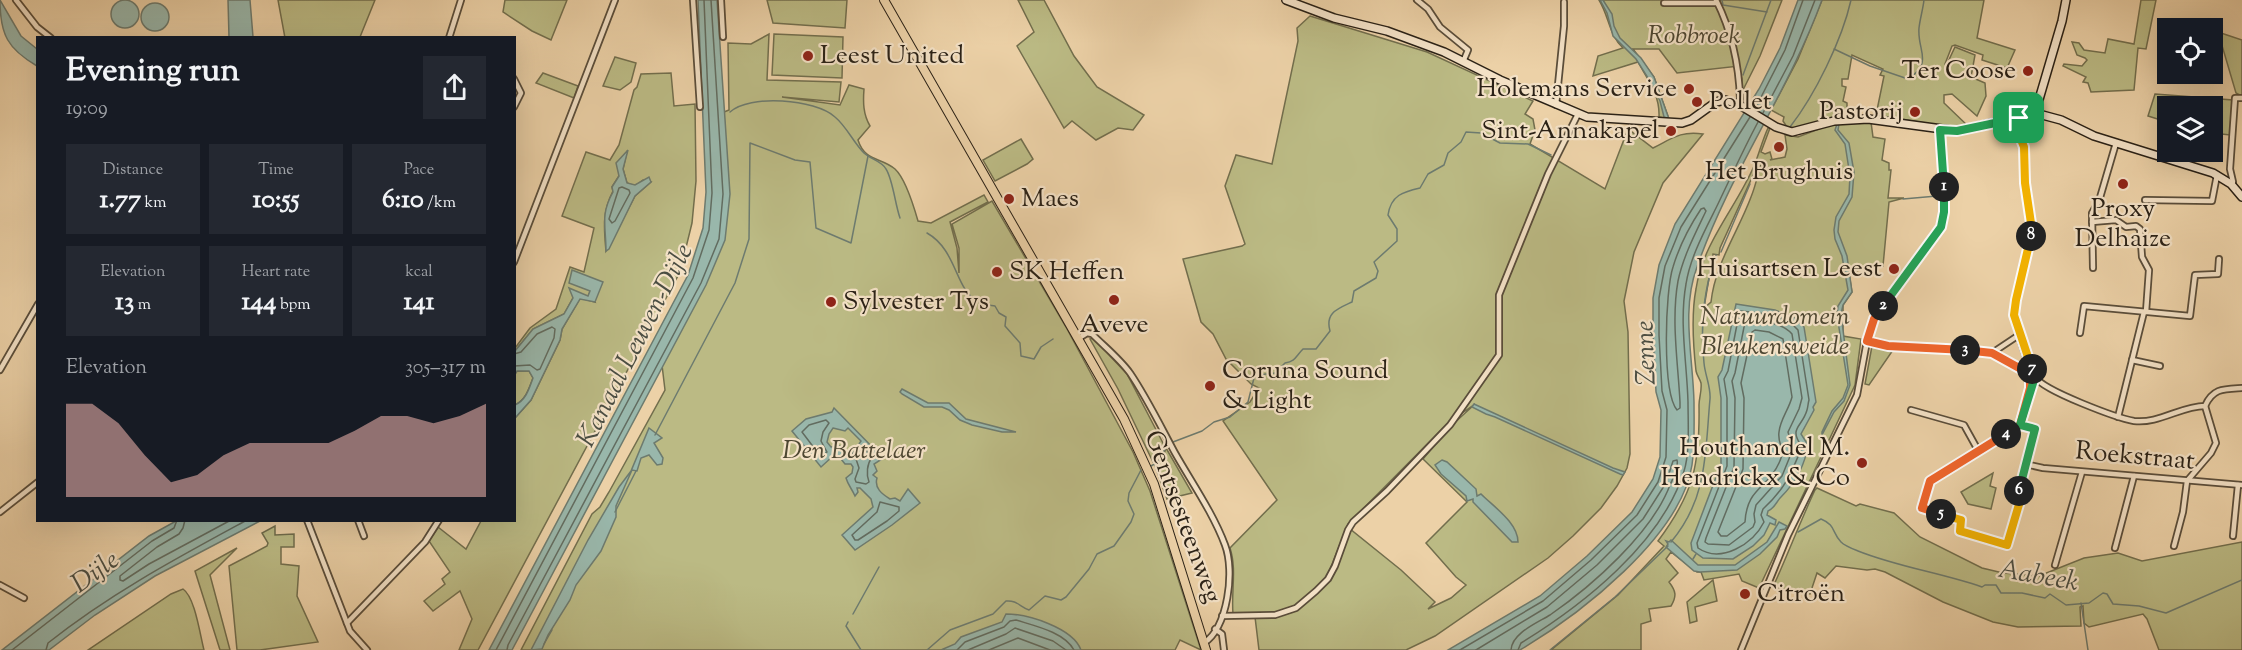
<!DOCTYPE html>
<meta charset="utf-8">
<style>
body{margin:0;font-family:"Sorts Mill Goudy",serif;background:#242831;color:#f1f3f6;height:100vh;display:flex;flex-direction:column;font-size:22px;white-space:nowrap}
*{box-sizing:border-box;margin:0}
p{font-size:20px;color:#9ea1a6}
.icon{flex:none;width:33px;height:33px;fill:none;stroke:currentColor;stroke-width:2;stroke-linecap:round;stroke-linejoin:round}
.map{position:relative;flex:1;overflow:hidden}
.panel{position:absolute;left:36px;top:36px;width:480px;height:486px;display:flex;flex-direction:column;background:#171b24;border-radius:0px;box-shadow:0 6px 24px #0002}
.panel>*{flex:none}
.fabs{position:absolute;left:2157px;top:18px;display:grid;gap:12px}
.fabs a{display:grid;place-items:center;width:66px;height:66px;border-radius:0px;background:#171b24;box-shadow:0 6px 24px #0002;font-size:30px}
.pin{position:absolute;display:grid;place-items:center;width:51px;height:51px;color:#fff;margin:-26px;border-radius:12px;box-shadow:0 3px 9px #0006}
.km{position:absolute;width:30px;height:30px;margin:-15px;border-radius:50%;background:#222;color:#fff;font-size:16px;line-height:30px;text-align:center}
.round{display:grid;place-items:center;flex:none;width:63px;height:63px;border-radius:0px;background:#242831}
.headline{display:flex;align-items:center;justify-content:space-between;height:102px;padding:0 30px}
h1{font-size:33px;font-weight:700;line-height:45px}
.stats{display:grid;grid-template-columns:repeat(3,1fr);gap:9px;height:102px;padding:6px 30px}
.stats div{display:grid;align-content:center;border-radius:0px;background:#242831;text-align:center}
.stats b{font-size:26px;font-weight:700}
.stats small{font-size:16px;font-weight:400}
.stats p{font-size:16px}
.chart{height:168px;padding:12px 30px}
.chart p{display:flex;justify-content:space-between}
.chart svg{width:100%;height:108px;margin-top:6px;fill:#c59692;opacity:.7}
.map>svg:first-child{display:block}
</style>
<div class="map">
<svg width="2242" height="650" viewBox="0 0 2242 650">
<rect width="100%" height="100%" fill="#ecd1a7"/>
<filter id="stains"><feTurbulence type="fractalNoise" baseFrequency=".00333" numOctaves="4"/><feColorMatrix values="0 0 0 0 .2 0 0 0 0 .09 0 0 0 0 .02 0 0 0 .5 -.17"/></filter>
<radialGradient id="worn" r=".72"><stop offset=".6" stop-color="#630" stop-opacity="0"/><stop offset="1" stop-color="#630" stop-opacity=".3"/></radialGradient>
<g fill="#bbba84" stroke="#726e4d" stroke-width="1.5" fill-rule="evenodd">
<path d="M278 0H375L360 37 285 38Z"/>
<path d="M505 0H567L551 40 532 31 503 12Z"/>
<path d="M767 0H847L845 28 773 23Z"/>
<path d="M1018 0H1044L1074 56 1097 87 1144 115 1133 130 1118 128 1096 140 1072 121 1064 128 1017 46 1034 32Z"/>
<path d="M1599 0H1782L1760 56 1741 94 1742 79 1739 66 1677 73 1659 49H1633L1654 77 1669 119 1659 117C1660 95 1648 80 1638 62L1593 76 1598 56 1623 48C1609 35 1609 16 1599 0Z"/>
<path d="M1822 0H1984L1977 38 2015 50 2007 68 1982 60 1983 55 1955 45 1952 46 1945 64 1946 66 1955 47 1975 55 1971 77 1985 83 1986 96 1977 116 1952 94 1944 95V103L1968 126 1950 127 1876 115 1884 76 1880 75 1883 69 1852 55 1848 79H1842V86L1846 87 1843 101 1847 103V112H1843V116L1797 128 1787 127 1783 121 1784 117 1771 110 1798 59Z"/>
<path d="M2141 0H2156L2146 49 2138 48 2134 90 2091 92 2088 83 2083 82 2086 77 2063 66 2064 64 2082 66 2087 60 2085 58 2077 55 2072 42 2079 43 2084 50 2105 53 2108 39 2134 44Z"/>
<path d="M1310 16 1427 52 1533 101 1525 114 1533 119 1535 130 1530 144 1605 189 1628 129 1653 148C1673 138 1680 131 1703 134L1663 183 1634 252 1624 301 1628 332 1630 454 1627 468 1617 486 1601 508 1573 536 1548 558 1435 636 1406 650H1259L1255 617 1233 614C1231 592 1237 569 1230 548L1277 500 1223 421 1250 402 1259 388 1251 384 1226 359 1213 334 1201 322 1183 259 1242 246 1245 244 1225 186 1236 155 1272 164 1298 41 1297 28ZM1475 404 1451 426 1423 459 1467 502 1426 543 1456 577 1466 585 1451 598 1428 609 1435 602 1401 570 1350 529 1327 577 1348 524 1448 423Z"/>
<path d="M2218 32 2242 40V96L2236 93Z"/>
<path d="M769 34 767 80 841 82 839 102 782 97 840 105 849 85 864 89C863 102 863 114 870 126L858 140C865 162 881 157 895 169 906 179 914 207 918 221L931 223 984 195 988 202 950 222 957 248 959 273V248L952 224 992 201 1066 327 1133 452 1150 491 1201 650 1180 640 1175 650H521L592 514 600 507 609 492 665 390 662 365 728 194 724 112 729 110 728 43 751 44Z"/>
<path d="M774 34 843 37 842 78 772 75Z"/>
<path d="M615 57 636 63 631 82 620 90 603 86Z"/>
<path d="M543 73 578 86 574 98 536 83Z"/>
<path d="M671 73 674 106 695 104 696 181 692 223 680 272 478 650H459L472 619 460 591 433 611 424 601 445 584 442 579 450 572 429 541 438 527 466 549 481 521 514 520 515 418 531 400 560 340 562 329 580 298 595 302 590 292 588 296 573 298 564 314 533 329 515 351V348L530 328 556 309 570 267 584 272 594 228 562 216 586 152 610 160 619 145 634 90 637 87 641 74ZM627 151 623 169 627 183 635 186 643 180 651 182 635 196 606 251C604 229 602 212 613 191L612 187 619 176Z"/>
<path d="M2155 94 2233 100 2230 135 2213 133 2212 106H2168L2167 122 2148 116Z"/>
<path d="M1871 122 1873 137 1885 139 1882 160 1889 163V170H1891L1888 198H1904L1889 202 1883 266 1877 265 1849 273 1852 292 1843 305V336L1861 339 1855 385 1759 588 1742 581 1739 574 1704 580 1701 572H1697L1671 552 1666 559 1678 573 1669 582C1676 591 1677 596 1671 606L1649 609 1651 621 1641 624V650H1551L1618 595 1664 546 1658 541C1694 493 1700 464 1699 405 1699 398 1702 391 1701 383 1700 379 1697 376 1696 371 1693 344 1691 315 1696 289 1703 242 1736 208 1754 166 1759 154 1762 141 1768 128H1770L1761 152 1765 154 1770 152 1772 159 1770 160 1785 157 1787 149 1785 135 1798 137 1832 124ZM1760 160 1762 161C1758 173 1756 185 1751 197 1738 232 1715 264 1711 302L1704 308 1713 254 1719 255 1720 248Z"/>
<path d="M1021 139 1033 159 1027 164 995 181 983 160Z"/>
<path d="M1093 338 1127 374 1164 445 1161 446 1155 461 1153 462 1118 389 1090 339Z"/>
<path d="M1872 346 1893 350 1869 385 1865 384Z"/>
<path d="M517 371H529L533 378C529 388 526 400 515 405V374Z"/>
<path d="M1166 448 1192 493 1167 499 1155 466 1162 460Z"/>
<path d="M1993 473 1990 486 1996 488 1991 509 1968 504 1961 492Z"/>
<path d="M1817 488 1856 506 1860 504 1894 513 1920 537 1982 568 2003 573 2039 576 2084 558 2118 553 2142 561 2242 542V650H2159L2147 619 2143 614 2089 627 2084 623 2083 606 2080 607 2081 626 2018 627 1993 622 1943 602 1885 572 1875 569 1867 570 1836 566 1825 578 1817 573 1810 594 1773 587C1788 554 1800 522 1815 490Z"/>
<path d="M275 526V535L294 534V547H281V564L299 566 297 596 318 642 260 650H237L229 566 267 546 268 543 262 533Z"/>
<path d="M237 548 210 575 230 650H220L195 571Z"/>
<path d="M1713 580 1717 601 1695 607 1697 621 1690 623 1687 602Z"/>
<path d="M183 589C195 597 200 635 204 650H88L171 594Z"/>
</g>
<g fill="#99b7ab" stroke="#6d7b6f" stroke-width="1.5" fill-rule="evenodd">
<path d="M0 0 21 36 37 49V66C8 49 0 35 0 0Z"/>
<path d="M228 0H250L253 37H229Z"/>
<path d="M698 0H717L730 194 725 240 706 285 512 650H489L688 275 703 228 706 192Z"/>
<path d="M1600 0H1603L1612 14 1614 26 1620 38 1641 58 1654 77 1669 119 1664 117 1660 101 1650 81 1636 59 1613 36 1607 13Z"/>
<path d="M1798 0H1822C1788 93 1729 174 1697 267 1681 310 1693 357 1694 402 1694 422 1695 445 1692 465 1681 537 1579 615 1520 650H1448L1540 596 1587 556 1632 512 1653 479 1660 457 1661 410 1656 392 1653 335V298L1659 265 1675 224 1759 89 1780 48Z"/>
<circle cx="125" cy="14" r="14"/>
<circle cx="155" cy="17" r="14"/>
<path d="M1837 124H1839L1838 130 1849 143 1854 172 1852 197 1839 221 1838 232 1847 256 1852 292 1843 305 1841 314 1850 385 1844 401 1834 412 1822 435V432L1832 411 1843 398 1848 385 1837 315 1838 306 1848 290 1842 256 1835 239 1834 230 1836 217 1849 194 1850 176 1845 144 1835 130Z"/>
<path d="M628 150 623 169 627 183 635 185 649 177 651 182 635 196 609 249 606 251C606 226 600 215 613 192L612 187 619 176 616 163Z"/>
<path d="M572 270 603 282 595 302 580 299 562 329 560 340 531 400 515 418V405C526 400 529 389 533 378L529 371H517L515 374V351L533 329 564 314 573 298 569 288 588 296 590 291 569 283Z"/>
<path d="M1736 304 1775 310 1795 318 1804 327 1816 402 1813 407 1814 410 1801 434 1808 445C1805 465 1795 483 1781 497 1776 502 1775 508 1768 511L1767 515 1776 520 1775 525 1770 523 1764 535 1753 546 1733 559 1703 558 1692 550 1691 543 1721 464V398L1718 377 1722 370Z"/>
<path d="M902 389 928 403H949L966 419 1016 432H1002L972 425 960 420 949 410 942 407H924L902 394 900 392Z"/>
<path d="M1474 404 1613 468 1625 472 1623 475 1620 474 1495 417 1486 414 1472 407Z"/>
<path d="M834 408 880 455 882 459 874 464 877 471 873 475 877 478C874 488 882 494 890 499L895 498 900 501 908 489 920 503 892 525 855 550 842 535 873 507 871 499 860 488H857L858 492 855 496C852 489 848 485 846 478L852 473 853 467 851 464H845L841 459 833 456 821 467 792 431 806 419 832 412ZM833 428 845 431 848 428 861 441 852 454 843 450 840 446 831 447 827 442 829 434Z"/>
<path d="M649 428 662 438 654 443 663 458 662 464 657 465 649 455 641 458 637 471 632 470 616 506V517L601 551 576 585 570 600 548 635 542 649 531 650 588 540 619 487 631 471Z"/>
<path d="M1442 460 1447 462 1476 489 1477 496 1481 494C1494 507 1518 523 1518 542H1512L1473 502V499L1467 501 1466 496 1441 474 1435 465Z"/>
<path d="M176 521H260L155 576 95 615 49 650H2L149 536Z"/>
<path d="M1779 522 1787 526 1785 529 1780 530 1777 537 1760 554 1737 570 1700 572 1694 571 1666 547 1668 544 1666 541 1669 542 1671 540 1698 565H1735L1767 542Z"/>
<path d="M1006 614C1028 614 1073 628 1081 650H941L955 644 961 637 1002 622Z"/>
</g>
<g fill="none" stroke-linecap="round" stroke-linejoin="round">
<g stroke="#626c60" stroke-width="1.5">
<path d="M1755 109 1785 50 1803 0"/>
<path d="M1763 113 1793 56 1815 0"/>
<path d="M622 187 629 190 630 193 615 221 612 223 609 219 619 188Z"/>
<path d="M1704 208 1706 211C1695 234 1683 257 1678 281 1671 320 1678 363 1680 402V408L1677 410C1662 392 1665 291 1673 267 1679 247 1689 227 1701 209Z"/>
<path d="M1741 311C1761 313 1784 314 1798 330L1809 400C1808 403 1808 407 1807 410 1802 428 1788 427 1802 447 1791 474 1785 489 1763 509L1761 515 1764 522C1753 544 1721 564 1698 548L1697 543 1727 466V398L1724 379 1728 371 1739 314Z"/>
<path d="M1748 320C1763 322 1782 322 1792 334L1802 398 1799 409 1788 432 1793 449 1782 476 1756 505 1754 514 1755 522 1753 527 1729 545 1708 544 1705 542 1706 538 1734 467 1735 398 1732 381 1735 373 1745 322Z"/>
<path d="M1755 330 1769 332 1783 339 1792 397C1789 409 1780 420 1779 432 1777 446 1787 447 1779 463 1767 490 1747 487 1745 522L1727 536H1721L1718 532 1743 469 1744 398 1741 383 1752 332Z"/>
<path d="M514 354 521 352 537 334 552 327 555 329 554 338 540 369 537 370 530 365 514 366"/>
<path d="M826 420 829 423 823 432 821 441 827 452 821 457 802 432 809 425Z"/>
<path d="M865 449 872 457C867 464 866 474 869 482L866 484 856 482 855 479 859 468 856 459Z"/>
<path d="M880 502 899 507V511L887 521 858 540H855L852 535 877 512Z"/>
<path d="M185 520 183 528 179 534 157 547 120 576V580L123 581 149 564 231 520"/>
<path d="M12 650 152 541 174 528 177 520"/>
<path d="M46 650 48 643C111 593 177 558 247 520"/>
<path d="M496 650 693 278 709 230 712 193 704 0"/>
<path d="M507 650 508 645 701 283 719 239 723 194 711 0"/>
<path d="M957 650 965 642 1004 627 1010 621 1016 620C1035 626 1064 632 1074 650"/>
<path d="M968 650 1006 634 1015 628 1053 641 1066 650"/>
<path d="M989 650 1018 638 1050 650"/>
<path d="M1460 650 1543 601 1591 560 1637 515 1658 482 1666 457 1667 410 1662 391 1659 335V298L1665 266 1681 227 1750 117"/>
<path d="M1476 650 1547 607 1597 565 1643 519 1666 483 1673 461 1677 460C1679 468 1673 478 1670 485 1652 533 1592 586 1550 615 1537 623 1512 633 1511 650"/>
<path d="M1518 650 1521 643C1583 605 1662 543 1684 471 1690 453 1688 422 1688 402 1687 363 1679 323 1686 284 1690 258 1704 232 1716 208 1730 179 1743 150 1758 122"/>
</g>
<g stroke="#6d7b6f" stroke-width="1.5">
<path d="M1722 0 1723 5 1767 12"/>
<path d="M1834 49 1870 66 1908 79C1934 62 1917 51 1919 28 1920 19 1923 9 1924 0"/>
<path d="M1743 75 1771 0"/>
<path d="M730 112C749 94 815 99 835 117 847 127 853 142 864 153 870 159 882 161 886 169 893 180 895 204 900 218"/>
<path d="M1790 127C1815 95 1842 40 1851 0"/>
<path d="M1903 199 1937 196"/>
<path d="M927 233C957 250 955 289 977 301 983 305 989 305 995 306L999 313 1006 317 1005 326 1020 343 1021 356 1034 359 1041 347 1053 339"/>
<path d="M1721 252 1750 184"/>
<path d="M655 435 735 283 749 239 750 143 795 160 810 162 816 228 851 243 868 156"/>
<path d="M1173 442 1202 431 1214 422 1230 417 1248 402 1254 378 1258 375 1275 373 1285 363C1296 361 1295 357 1303 349H1316L1330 331C1325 313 1337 309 1352 302L1354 291 1376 278 1378 271 1374 262 1397 241V229L1388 215C1391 195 1403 192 1420 188L1428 174 1444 165 1448 153 1461 142 1466 132 1481 133 1500 143 1528 144 1551 155"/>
<path d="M1151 466 1158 462 1166 447"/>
<path d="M615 512 636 471"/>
<path d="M1798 532 1821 519C1836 525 1832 533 1841 542 1845 546 1853 549 1858 551 1898 567 1942 573 1982 587L1985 585H1996L2001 593H2022L2045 598 2050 594 2066 605 2089 603 2103 593 2107 594 2113 604 2139 606 2166 613 2242 580"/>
<path d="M1671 542C1708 498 1705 453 1710 399 1711 387 1705 375 1704 363 1700 325 1703 291 1716 255"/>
<path d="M1693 559 1696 554"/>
<path d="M2081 603 2088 650"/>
<path d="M853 614 879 567"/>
<path d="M848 622 846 626 861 650"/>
<path d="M544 644 552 630"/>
<path d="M927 650 950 630 993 614 1006 601C1017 600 1020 607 1029 610L1045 596 1061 600 1066 597 1089 569 1097 554 1114 546 1131 522 1134 514 1128 501 1129 493 1141 470"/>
<path d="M1550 650 1615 597 1668 546"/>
</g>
<defs>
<g id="street">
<path d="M16 0 37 27 51 38"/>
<path d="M693 0 700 107"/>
<path d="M721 0 723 37"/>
<path d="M1417 0 1428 9 1440 27 1468 50 1463 62"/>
<path d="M1716 0C1732 32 1739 64 1740 99L1738 104"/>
<path d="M1664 3H1717"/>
<path d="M449 38 461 0"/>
<path d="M514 79 521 93 514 107"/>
<path d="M1556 105 1564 26V2"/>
<path d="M2019 118 2022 143 2024 147C2025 164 2024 180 2026 197 2028 208 2033 222 2031 233 2028 259 2015 286 2014 313 2014 322 2029 370 2035 377 2044 391 2117 418 2134 421 2159 424 2181 406 2205 406 2213 388 2224 389 2242 388"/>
<path d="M2231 184 2233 182 2230 169 2235 98H2242"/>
<path d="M2145 200 2212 201 2217 175"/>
<path d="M2092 222 2116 220 2126 227 2136 226 2140 229 2142 257 2149 270 2146 312"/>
<path d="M514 262 615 0"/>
<path d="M2093 268 2092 213 2099 201 2116 143"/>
<path d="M2080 333 2084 306 2190 316 2195 275 2218 274 2219 259"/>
<path d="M1079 338 1087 333 1092 334C1105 347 1120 359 1130 373 1147 398 1161 427 1175 453 1192 483 1213 513 1225 545 1235 571 1228 627 1204 643"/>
<path d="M1867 341 1888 346 1992 353 2030 374V385"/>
<path d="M1992 353 2019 335"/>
<path d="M2132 360 2160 366"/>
<path d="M0 370 38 304"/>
<path d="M1911 410 1964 425 1979 452"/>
<path d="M2118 417 2144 312"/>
<path d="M2020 425 2035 429 2018 488 2020 501 2007 545 1960 531 1961 520 1922 509 1930 481 1979 452 2020 425 2035 380V377L2030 374"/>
<path d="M2025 464 2043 468 2242 485"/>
<path d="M0 512 38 482"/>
<path d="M307 520 350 631 367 650"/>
<path d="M358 520 364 536"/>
<path d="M2233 536 2238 485"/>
<path d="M2174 546 2183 512 2187 481 2211 453 2216 443 2205 406"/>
<path d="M2115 548 2134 476"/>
<path d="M2055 565 2082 472"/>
<path d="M0 585 24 598"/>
<path d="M1222 616 1275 615 1296 608 1316 591 1328 579 1335 566 1348 530 1353 522 1387 491 1450 425 1499 355V295L1548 174 1578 114"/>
<path d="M347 623 425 542 439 520"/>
<path d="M1215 629 1222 634 1224 650"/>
<path d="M1741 650 1788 535 1857 395 1867 341 1874 319 1941 227 1944 211 1940 130"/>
</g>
<g id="secondary">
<path d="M1286 0 1334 18 1387 31 1444 52 1500 80 1587 117 1682 123 1691 120 1716 102 1725 100 1738 104 1776 127 1792 132 1834 121 1868 119 1957 131 2035 113 2061 120 2094 136 2213 173 2231 184 2242 197"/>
<path d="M2035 113 2062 21 2066 0"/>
</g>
<path id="primary" d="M884 0 1124 419 1154 484 1206 650"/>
</defs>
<use href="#street" stroke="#5a4d3a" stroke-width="8"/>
<use href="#secondary" stroke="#2a2116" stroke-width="10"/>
<use href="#primary" stroke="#2a2116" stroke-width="10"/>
<use href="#street" stroke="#f3e1c6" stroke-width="4.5"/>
<use href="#secondary" stroke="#f3e1c6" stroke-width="7"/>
<use href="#primary" stroke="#ecd1a7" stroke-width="8"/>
</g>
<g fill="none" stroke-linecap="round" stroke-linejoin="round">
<defs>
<path id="split-1" d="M1944 187 1940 130 1957 131 2019 118"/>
<path id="split-2" d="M1883 306 1941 227 1944 212V187"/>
<path id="split-3" d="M1883 306 1874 319 1867 341 1888 346 1965 350"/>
<path id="split-4" d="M1965 350 1992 353 2030 374V388L2020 425 2006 434"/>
<path id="split-5" d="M1941 514 1922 508 1930 481 2006 434"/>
<path id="split-6" d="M1941 514 1961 520 1960 531 2007 545 2020 501 2019 491"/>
<path id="split-7" d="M2019 491 2035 429 2020 425 2034 380 2032 369"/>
<path id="split-8" d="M2031 236 2016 300 2014 315 2032 369"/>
<path id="split-9" d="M2019 118 2022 142 2024 147 2025 183 2032 230 2031 236"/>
</defs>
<use href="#split-1" stroke="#fff" stroke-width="12"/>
<use href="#split-2" stroke="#fff" stroke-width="12"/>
<use href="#split-3" stroke="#fff" stroke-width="12"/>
<use href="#split-4" stroke="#fff" stroke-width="12"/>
<use href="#split-5" stroke="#fff" stroke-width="12"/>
<use href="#split-6" stroke="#fff" stroke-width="12"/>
<use href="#split-7" stroke="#fff" stroke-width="12"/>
<use href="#split-8" stroke="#fff" stroke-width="12"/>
<use href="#split-9" stroke="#fff" stroke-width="12"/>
<use href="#split-1" stroke="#22a559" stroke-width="8"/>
<use href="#split-2" stroke="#22a559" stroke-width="8"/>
<use href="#split-3" stroke="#f0652b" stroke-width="8"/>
<use href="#split-4" stroke="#f0652b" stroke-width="8"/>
<use href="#split-5" stroke="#f0652b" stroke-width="8"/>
<use href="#split-6" stroke="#f5b400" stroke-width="8"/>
<use href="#split-7" stroke="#22a559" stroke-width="8"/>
<use href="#split-8" stroke="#f5b400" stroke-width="8"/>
<use href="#split-9" stroke="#f5b400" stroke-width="8"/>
</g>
<g fill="#8f2418" stroke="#f3e1c6" stroke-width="2">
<circle cx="808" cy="56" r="6"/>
<circle cx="2028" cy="71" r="6"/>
<circle cx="1689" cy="89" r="6"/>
<circle cx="1697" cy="102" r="6"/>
<circle cx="1915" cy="112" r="6"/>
<circle cx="1671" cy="131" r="6"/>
<circle cx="1779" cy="147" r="6"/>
<circle cx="2123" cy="184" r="6"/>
<circle cx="1009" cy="199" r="6"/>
<circle cx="1894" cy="269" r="6"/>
<circle cx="997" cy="272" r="6"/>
<circle cx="1114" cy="300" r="6"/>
<circle cx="831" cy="302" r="6"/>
<circle cx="1210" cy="386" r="6"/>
<circle cx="1862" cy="463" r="6"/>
<circle cx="1745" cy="594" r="6"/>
</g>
<g text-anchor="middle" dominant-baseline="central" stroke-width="4.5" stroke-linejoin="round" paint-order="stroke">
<g font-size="26" font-style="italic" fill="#4e4732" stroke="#f3e1c6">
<text x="1694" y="36">Robbroek</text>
<text x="1775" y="317">Natuurdomein<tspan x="1775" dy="30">Bleukensweide</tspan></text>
<text x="854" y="451">Den Battelaer</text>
</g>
<g font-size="26" fill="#2a2116" stroke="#f3e1c6" text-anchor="start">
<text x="820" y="56">Leest United</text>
<text x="2016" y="71" text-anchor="end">Ter Coose</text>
<text x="1677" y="89" text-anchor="end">Holemans Service</text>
<text x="1709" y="102">Pollet</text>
<text x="1903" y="112" text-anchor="end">Pastorij</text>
<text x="1659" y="131" text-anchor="end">Sint-Annakapel</text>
<text x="1779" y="172" text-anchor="middle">Het Brughuis</text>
<text x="1021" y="199">Maes</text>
<text x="2123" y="209" text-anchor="middle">Proxy<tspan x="2123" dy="30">Delhaize</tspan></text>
<text x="1882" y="269" text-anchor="end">Huisartsen Leest</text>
<text x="1009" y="272">SK Heffen</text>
<text x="843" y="302">Sylvester Tys</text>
<text x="1114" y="325" text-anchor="middle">Aveve</text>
<text x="1222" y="371">Coruna Sound<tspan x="1222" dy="30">&amp; Light</tspan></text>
<text x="1850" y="448" text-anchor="end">Houthandel M.<tspan x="1850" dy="30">Hendrickx &amp; Co</tspan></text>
<text x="1757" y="594">Citroën</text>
</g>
<g font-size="26" fill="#2a2116" stroke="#f3e1c6">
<text transform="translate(2135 457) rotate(5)">Roekstraat</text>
<text transform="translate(1182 517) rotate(70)">Gentsesteenweg</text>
</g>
<g font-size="27" font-style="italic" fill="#4b4e43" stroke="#f3e1c6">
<text transform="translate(636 346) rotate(-63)">Kanaal Leuven-Dijle</text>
<text transform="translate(1647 353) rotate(-92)">Zenne</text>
<text transform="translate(96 573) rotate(-36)">Dijle</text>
<text transform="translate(2038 577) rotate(10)">Aabeek</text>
</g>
</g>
<rect width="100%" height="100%" filter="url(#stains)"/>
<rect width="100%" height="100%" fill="url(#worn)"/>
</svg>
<div class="fabs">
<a><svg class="icon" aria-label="locate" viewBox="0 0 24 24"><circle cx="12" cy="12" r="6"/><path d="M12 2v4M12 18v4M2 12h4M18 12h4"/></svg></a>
<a><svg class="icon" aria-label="layers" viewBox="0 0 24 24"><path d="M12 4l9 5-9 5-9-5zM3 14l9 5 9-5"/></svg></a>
</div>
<div class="pin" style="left:2019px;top:118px;background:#1e9e55"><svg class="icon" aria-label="arrive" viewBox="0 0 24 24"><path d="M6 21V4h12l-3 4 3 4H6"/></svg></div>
<b class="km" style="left:1944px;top:187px">1</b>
<b class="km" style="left:1883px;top:306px">2</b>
<b class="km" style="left:1965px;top:350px">3</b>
<b class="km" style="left:2006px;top:434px">4</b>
<b class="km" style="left:1941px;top:514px">5</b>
<b class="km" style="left:2019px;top:491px">6</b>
<b class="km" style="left:2032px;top:369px">7</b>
<b class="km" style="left:2031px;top:236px">8</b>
<section class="panel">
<div class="headline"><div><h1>Evening run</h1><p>19:09</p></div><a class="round"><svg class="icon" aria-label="share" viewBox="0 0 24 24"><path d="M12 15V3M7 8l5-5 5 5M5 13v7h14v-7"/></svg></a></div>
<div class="stats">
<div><p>Distance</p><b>1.77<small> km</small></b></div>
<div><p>Time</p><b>10:55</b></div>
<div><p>Pace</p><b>6:10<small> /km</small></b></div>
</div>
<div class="stats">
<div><p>Elevation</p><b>13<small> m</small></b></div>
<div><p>Heart rate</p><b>144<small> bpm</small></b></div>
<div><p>kcal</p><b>141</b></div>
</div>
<div class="chart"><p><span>Elevation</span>305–317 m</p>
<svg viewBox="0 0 160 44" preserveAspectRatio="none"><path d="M0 44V6L10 6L20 14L30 27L40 38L50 35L60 27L70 22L80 22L90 22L100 22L110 17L120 11L130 11L140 14L150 11L160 6V44z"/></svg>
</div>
</section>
</div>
